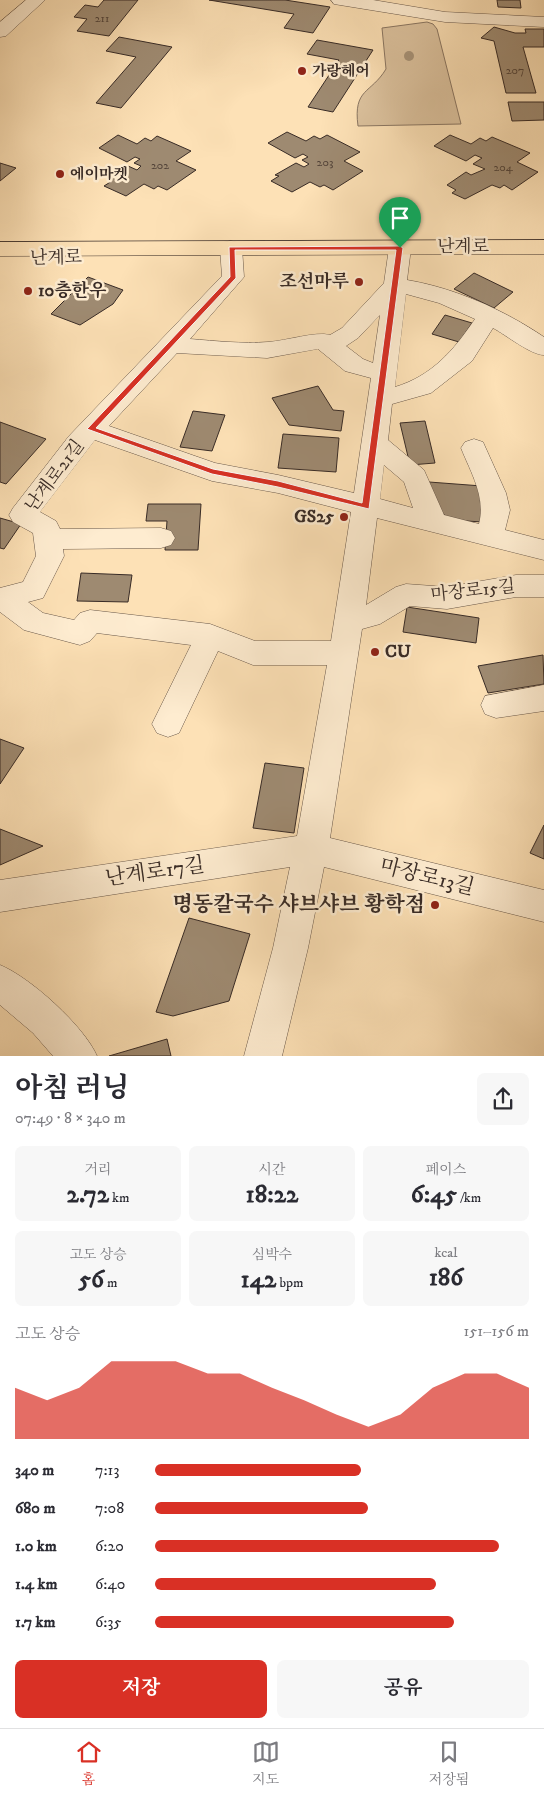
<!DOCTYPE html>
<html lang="ko">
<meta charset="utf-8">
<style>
body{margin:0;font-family:"IM FELL DW Pica","Noto Serif KR",serif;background:#f7f7f7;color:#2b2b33;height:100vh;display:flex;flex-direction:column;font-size:19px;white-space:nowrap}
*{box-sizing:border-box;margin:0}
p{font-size:16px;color:#7c7c81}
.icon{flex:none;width:28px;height:28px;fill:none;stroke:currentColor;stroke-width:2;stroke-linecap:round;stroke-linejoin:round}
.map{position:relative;height:1056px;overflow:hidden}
.side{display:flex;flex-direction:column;background:#fff;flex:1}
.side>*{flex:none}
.pin{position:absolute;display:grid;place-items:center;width:42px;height:42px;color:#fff;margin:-51px -21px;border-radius:50% 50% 50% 0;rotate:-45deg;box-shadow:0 0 5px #0007}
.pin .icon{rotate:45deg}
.round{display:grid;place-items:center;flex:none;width:52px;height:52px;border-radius:8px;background:#f7f7f7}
.overview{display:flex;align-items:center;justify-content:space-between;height:85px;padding:0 15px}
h1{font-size:28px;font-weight:700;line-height:38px}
.metrics{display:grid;grid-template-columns:repeat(3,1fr);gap:8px;height:85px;padding:5px 15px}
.metrics div{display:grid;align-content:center;border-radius:8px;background:#f7f7f7;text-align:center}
.metrics b{font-size:25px;font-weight:700}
.metrics small{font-size:14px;font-weight:400}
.metrics p{font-size:14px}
.chart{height:140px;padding:10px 15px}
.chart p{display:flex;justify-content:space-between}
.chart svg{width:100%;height:90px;margin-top:5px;fill:#d93025;opacity:.7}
.button{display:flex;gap:10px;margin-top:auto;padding:10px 15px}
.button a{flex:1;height:58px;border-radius:8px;background:#d93025;color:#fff;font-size:20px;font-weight:700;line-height:58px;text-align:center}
.button a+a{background:#f7f7f7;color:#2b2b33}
ul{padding:0 15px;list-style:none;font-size:16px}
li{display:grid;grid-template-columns:80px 60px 1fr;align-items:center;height:38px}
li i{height:12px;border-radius:6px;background:#d93025}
.dock{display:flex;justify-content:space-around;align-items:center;height:70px;border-top:1px solid #e1e1e2;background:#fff;font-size:14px;color:#7c7c81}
.dock a{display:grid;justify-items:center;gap:2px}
.dock .on{color:#d93025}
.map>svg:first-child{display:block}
</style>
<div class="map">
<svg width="544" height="1056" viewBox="0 0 544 1056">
<rect width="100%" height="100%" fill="#fde1b6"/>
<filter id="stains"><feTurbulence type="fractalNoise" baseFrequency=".004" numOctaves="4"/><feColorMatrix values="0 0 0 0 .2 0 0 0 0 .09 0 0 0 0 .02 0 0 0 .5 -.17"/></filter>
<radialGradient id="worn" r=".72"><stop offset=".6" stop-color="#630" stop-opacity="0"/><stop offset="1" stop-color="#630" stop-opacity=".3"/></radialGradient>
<path fill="#dcc29e" stroke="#8a7662" d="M427 22 433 24 437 29 461 124 358 126C353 88 371 94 386 69L382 28Z"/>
<g fill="#9e8a71" stroke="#382b26">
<path d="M104 0H138L109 36 77 31 87 19 74 17 85 5 98 7Z"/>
<path d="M209 0H285L330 7 313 33 284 28 294 14Z"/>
<path d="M497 0H520L521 8 498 7Z"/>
<path d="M494 27 515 33H526L525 29H544V47H523L536 93H506L494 41 481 38Z"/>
<path d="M119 37 172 47 121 108 96 103 136 57 106 51Z"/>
<path d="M317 40 373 50 333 112 308 107 339 60 307 54Z"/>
<path d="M508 102H544V120L512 121Z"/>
<path d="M287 132 306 141 314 136 320 139 327 135 360 152 344 161 363 171 333 190 324 185 320 187 310 182 292 192 271 181 279 176 275 175 296 163 304 167 309 164 302 160 308 157 303 154 295 158 268 143Z"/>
<path d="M118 135 137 144 145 138 151 141 157 136 191 151 176 161 196 170 167 190 158 186 154 189 144 184 126 196 104 186 112 181 108 179 128 166 137 170 141 166 134 163 140 159 135 157 127 162 99 148Z"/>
<path d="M450 135 471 144 480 138 486 141 492 137 530 153 517 162 538 172 512 190 504 185 500 188 492 185 465 199 452 193 456 190 447 185 466 172 471 175 485 169 473 164 482 158 475 155 466 161 434 146Z"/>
<path d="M0 163 16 168 0 181Z"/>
<path d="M474 273 513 292 494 308 454 289Z"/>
<path d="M88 277 123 290 113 304 80 325 51 314Z"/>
<path d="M445 315 472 323 459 342 432 334Z"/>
<path d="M318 386 333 410 344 411 341 431 289 425 272 398Z"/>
<path d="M193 411 225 415 212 451 180 447Z"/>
<path d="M425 421 435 463 410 465 400 423Z"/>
<path d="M0 422 46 439 6 484 0 482Z"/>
<path d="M283 434 339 438 336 472 278 468Z"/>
<path d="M429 482 482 486 483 522 450 520 429 501Z"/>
<path d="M148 504H201L198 550H165L167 521H146Z"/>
<path d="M0 518 21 524 4 549 0 548Z"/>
<path d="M81 573 132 575 128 602 77 601Z"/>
<path d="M407 607 479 618 476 643 403 632Z"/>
<path d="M543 655 544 684 488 693 478 666Z"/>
<path d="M0 739 24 748 0 784Z"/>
<path d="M265 763 304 768 294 833 253 828Z"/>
<path d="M544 825V859L530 853Z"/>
<path d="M0 829 43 846 0 865Z"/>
<path d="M189 918 250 934 229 1001 173 1016 156 1012Z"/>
<path d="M167 1039 171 1056H109Z"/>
</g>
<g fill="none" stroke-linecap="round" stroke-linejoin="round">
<defs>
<g id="minor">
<path d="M26 0H45L6 36 0 37V22Z"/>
<path d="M331 0H373L445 12 544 17V27L445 22 340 5 334 4Z"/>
<path d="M231 241 239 243 242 248 244 277 190 339C216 341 242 344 268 342 286 341 316 331 330 335L342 328 384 283 389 248 392 243 400 241 408 243 411 248 407 280C455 288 504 310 544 337V355C531 355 506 335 493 328L472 361 431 393 392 404 388 440 424 470 444 515 479 524C486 497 471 473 461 448L465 442 474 439 483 442 506 493 510 510 505 530 544 540V560L377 518 366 605 396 587 406 584 447 587 516 575H544V597H516L447 609 410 606 380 624 362 629 330 838 544 890V922L324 867 308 948 282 1056H244L273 948 290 867 0 912V880L297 836 327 665H253L218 651 179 733 168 737 157 733 152 724 191 645 97 633 90 641 80 645 24 630 0 612V588L23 582 36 556 33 533 13 522 9 515 13 508 69 436 222 276 220 248 223 243ZM406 294 439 303 475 319C454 350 432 376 395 387ZM380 315 373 363 363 359 346 346 358 338ZM318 349 345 371 371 378 354 493 278 475 215 463 109 426 177 353 267 358ZM95 440 212 481 278 493 351 512 331 641H255L210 624 90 610 80 613 74 620 43 613 28 602 43 598 64 556 63 549 161 548 171 545 175 538 171 531 161 528 60 529 56 521 40 512ZM384 465 404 482 413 508 380 499Z"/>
<path d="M544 685V711L496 718 485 714 481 705 485 696Z"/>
<path d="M0 965C30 977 84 1026 97 1056H53L33 1033 0 1005Z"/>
</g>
<path id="major" d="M544 240V254L0 256V242Z"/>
</defs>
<use href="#minor" stroke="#69584a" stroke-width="1"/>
<use href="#major" stroke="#382b26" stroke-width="1"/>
<use href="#minor" fill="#feecd0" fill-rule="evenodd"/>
<use href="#major" fill="#fde1b6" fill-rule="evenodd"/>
</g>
<circle fill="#a79277" cx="409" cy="56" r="5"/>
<path fill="#d93025" stroke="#fff" fill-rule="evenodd" d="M400 246 403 248 369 509 278 487 212 474 87 429 230 277 229 247ZM235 250H396L362 503 278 481 213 469 96 428 236 278Z"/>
<g fill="#8f2418" stroke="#feecd0" stroke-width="2">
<circle cx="302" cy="71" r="5"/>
<circle cx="60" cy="174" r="5"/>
<circle cx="359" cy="282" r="5"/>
<circle cx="28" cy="291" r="5"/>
<circle cx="344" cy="517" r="5"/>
<circle cx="375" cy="652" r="5"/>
<circle cx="435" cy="905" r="5"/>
</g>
<g text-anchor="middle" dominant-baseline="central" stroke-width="5" stroke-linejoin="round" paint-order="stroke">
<g font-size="12" fill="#524339">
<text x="102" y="18">211</text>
<text x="515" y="70">207</text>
<text x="325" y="162">203</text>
<text x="160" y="165">202</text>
<text x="503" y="167">204</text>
</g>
<g font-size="15" font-weight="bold" fill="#382b26" stroke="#feecd0" text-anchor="start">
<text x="312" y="71">가랑헤어</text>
<text x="70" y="174">에이마켓</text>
</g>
<g font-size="18" fill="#382b26" stroke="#feecd0">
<text x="463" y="247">난계로</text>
<text transform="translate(56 258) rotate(-1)">난계로</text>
<text transform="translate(55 476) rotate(-53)">난계로21길</text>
<text transform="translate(473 591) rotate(-6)">마장로15길</text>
</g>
<g font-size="18" font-weight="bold" fill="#382b26" stroke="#feecd0" text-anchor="end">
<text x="349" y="282">조선마루</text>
<text x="38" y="291" text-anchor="start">10층한우</text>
<text x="334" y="517">GS25</text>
<text x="385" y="652" text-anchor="start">CU</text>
</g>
<g font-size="21" fill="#382b26" stroke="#feecd0">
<text transform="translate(155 872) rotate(-8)">난계로17길</text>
<text transform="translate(427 877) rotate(14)">마장로13길</text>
</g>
<g font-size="21" font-weight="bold" fill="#382b26" stroke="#feecd0" text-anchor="end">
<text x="425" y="905">명동칼국수 샤브샤브 황학점</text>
</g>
</g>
<rect width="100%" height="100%" filter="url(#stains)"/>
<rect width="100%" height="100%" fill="url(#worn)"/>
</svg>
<div class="pin" style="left:400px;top:248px;background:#1e9e55"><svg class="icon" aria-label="arrive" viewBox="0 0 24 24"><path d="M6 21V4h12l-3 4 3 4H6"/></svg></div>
</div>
<section class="side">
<div class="overview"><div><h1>아침 러닝</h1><p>07:49 · 8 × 340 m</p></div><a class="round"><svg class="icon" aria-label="share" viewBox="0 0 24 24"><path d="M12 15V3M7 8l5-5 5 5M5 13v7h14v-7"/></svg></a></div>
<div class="metrics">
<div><p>거리</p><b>2.72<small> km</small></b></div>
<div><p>시간</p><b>18:22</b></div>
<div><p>페이스</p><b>6:45<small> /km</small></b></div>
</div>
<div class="metrics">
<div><p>고도 상승</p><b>56<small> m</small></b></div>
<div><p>심박수</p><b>142<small> bpm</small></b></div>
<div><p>kcal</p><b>186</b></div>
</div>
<div class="chart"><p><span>고도 상승</span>151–156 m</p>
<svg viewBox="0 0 160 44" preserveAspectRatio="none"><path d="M0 44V19L10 25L20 19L30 6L40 6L50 6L60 12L70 12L80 19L90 25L100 32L110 38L120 32L130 19L140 12L150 12L160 19V44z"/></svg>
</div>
<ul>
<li><b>340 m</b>7:13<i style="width:55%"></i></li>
<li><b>680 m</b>7:08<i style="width:57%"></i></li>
<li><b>1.0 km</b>6:20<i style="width:92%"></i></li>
<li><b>1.4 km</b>6:40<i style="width:75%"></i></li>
<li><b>1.7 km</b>6:35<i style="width:80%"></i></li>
</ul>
<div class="button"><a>저장</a><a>공유</a></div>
</section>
<nav class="dock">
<a class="on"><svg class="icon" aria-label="home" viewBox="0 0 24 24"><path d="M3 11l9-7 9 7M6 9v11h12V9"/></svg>홈</a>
<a><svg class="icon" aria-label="map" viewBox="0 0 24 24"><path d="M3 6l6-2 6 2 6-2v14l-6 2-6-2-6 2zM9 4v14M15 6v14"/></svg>지도</a>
<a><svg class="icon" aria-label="saved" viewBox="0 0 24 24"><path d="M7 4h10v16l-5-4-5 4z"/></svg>저장됨</a>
</nav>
